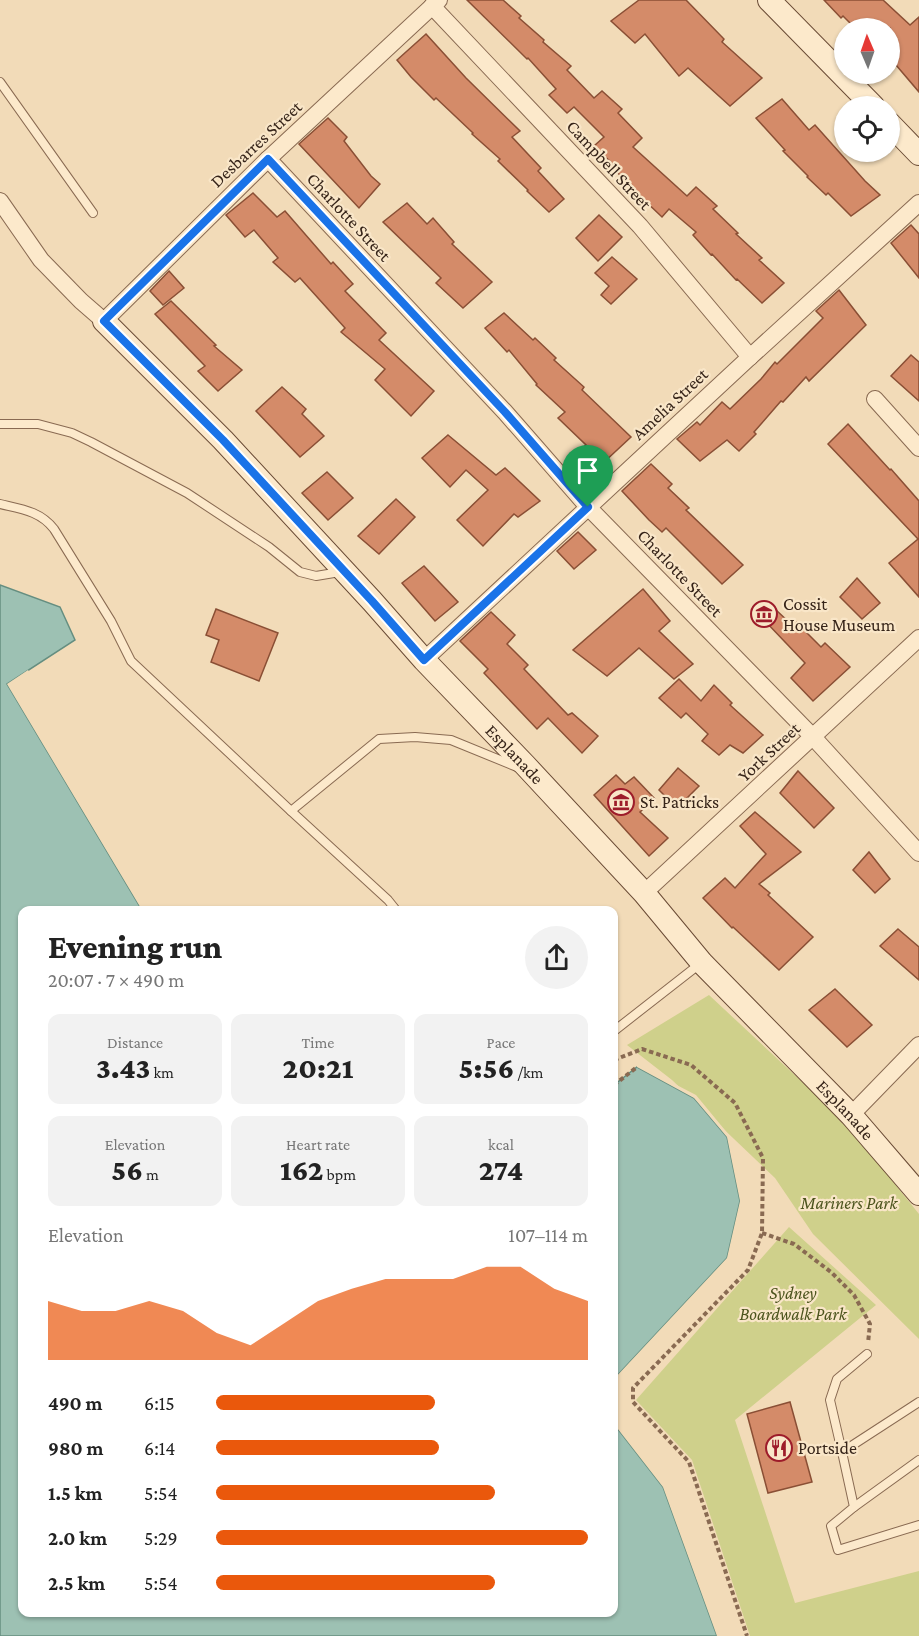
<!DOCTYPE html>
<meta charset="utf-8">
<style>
body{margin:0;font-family:"Crimson Pro",serif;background:#f2f2f2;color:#222;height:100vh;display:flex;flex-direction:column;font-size:22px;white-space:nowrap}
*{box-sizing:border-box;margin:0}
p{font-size:20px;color:#767676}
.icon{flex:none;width:33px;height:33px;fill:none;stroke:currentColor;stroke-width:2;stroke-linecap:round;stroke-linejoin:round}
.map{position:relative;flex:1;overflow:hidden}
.panel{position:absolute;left:18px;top:906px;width:600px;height:711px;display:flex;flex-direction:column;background:#fff;border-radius:12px;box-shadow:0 2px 4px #0004}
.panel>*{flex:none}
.needle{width:39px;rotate:358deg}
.buttons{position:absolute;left:834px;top:18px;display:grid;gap:12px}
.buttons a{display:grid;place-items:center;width:66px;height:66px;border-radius:50%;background:#fff;box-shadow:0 2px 4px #0004;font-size:30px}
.pin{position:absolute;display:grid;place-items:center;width:51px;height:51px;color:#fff;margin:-62px -26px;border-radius:50% 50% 50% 0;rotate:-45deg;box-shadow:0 0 6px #0007}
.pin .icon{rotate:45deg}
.round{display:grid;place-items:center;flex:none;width:63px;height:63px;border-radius:32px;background:#f2f2f2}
.overview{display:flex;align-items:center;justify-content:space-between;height:102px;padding:0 30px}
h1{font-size:33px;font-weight:800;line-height:45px}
.figures{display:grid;grid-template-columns:repeat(3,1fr);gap:9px;height:102px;padding:6px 30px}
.figures div{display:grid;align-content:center;border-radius:12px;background:#f2f2f2;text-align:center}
.figures b{font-size:30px;font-weight:800}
.figures small{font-size:16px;font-weight:400}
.figures p{font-size:16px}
.chart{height:168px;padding:12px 30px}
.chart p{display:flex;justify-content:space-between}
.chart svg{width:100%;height:108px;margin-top:6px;fill:#ea580c;opacity:.7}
ul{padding:0 30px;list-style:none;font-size:20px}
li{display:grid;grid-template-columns:96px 72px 1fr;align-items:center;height:45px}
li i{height:15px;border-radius:8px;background:#ea580c}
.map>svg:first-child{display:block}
</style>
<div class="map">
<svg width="919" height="1636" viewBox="0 0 919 1636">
<rect width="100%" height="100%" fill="#f2dbb8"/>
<g fill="#cfd08b">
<path d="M709 995 845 1122 919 1214V1339L813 1234 775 1178 672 1080 627 1045Z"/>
<path d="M789 1227 876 1305 735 1420 795 1603 919 1571V1636H750L692 1460 636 1400Z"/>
</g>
<g fill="#9dc1b3" stroke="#658e80" stroke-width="1.5">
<path d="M0 585 60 607 75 640 7 684 142 910H22V1612H614V1424L663 1487 717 1636H0Z"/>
<path d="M637 1067 694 1098 727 1137 740 1201 727 1258 614 1379V1085Z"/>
</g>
<g fill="#f2dbb8">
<path d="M28 670 30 673 11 685 145 910H142L7 684Z"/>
<path d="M636 1064 696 1095 729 1135 743 1201 730 1260 614 1382V1379L727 1258 740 1201 727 1137 694 1098 637 1067Z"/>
<path d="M614 1421 666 1486 720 1636H717L663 1487 614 1424Z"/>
</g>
<g fill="#d48b69" stroke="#8a4f35" stroke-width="1.5">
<path d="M467 0H503L521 16 519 18 544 40 543 42 571 66 567 70 594 98 602 91 622 109 618 113 642 138 633 147 687 196 696 187 717 206 713 209 738 233 736 234 762 258 759 260 784 283 762 303 737 279 736 280 712 254 711 255 693 235 696 232 669 209 662 217 642 198 616 171 618 169 594 146 604 137 574 107 567 113 549 95 556 89 528 58 527 59Z"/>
<path d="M639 0H686L724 39 722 42 762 78 730 106 688 68 679 76 645 34 635 43 611 21Z"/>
<path d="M824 0H883L910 25 919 17V92L890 58V28H855L843 16 841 18Z"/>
<path d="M426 34 466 78 520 131 512 137 541 168 538 171 564 199 549 212 527 191 528 190 498 161 500 159 472 134 473 133 436 98 434 100 411 77 397 60Z"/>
<path d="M782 99 809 130 815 125 865 181 880 195 851 216 828 193 826 195 807 177 808 176 783 151 785 150 756 118Z"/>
<path d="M328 118 347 137 344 141 371 176 380 184 359 208 299 144Z"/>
<path d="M253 193 277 217 285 211 331 264 333 262 353 284 345 291 386 333 379 340 434 391 411 416 375 380 385 369 341 332 345 328 300 278 295 282 273 262 278 258 254 230 245 237 226 215Z"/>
<path d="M407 203 427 224 433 218 454 242 452 244 492 282 463 308 436 283 441 278 383 222Z"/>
<path d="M599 215 622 237 598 261 576 238Z"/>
<path d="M911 225 919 234V278L891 243Z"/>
<path d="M612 257 637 279 611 304 601 295 609 286 595 273Z"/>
<path d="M169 271 184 288 163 305 150 291Z"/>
<path d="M839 290 866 325 809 381 806 377 783 402 781 401 754 432 756 434 739 451 727 440 700 461 677 439 697 422 700 425 722 402 730 409 761 379 775 362 777 364 823 318 816 311Z"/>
<path d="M171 301 216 345 214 346 242 370 218 391 198 371 205 366 155 314Z"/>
<path d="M504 313 533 340 535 338 556 358 554 360 584 387 582 390 631 437 602 464 583 447 586 445 558 418 565 412 536 385 537 384 509 350 507 352 485 328Z"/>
<path d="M911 355 919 362V401L891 376Z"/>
<path d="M282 387 306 409 302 414 324 436 300 457 256 411Z"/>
<path d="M848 424 890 470 891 469 919 501V597L889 563 918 539 828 444Z"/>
<path d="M448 435 496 475 505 468 540 501 518 517 514 514 483 546 457 520 488 490 466 470 450 487 422 458Z"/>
<path d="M651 464 672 484 668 488 689 508 686 510 743 565 722 584 666 528 662 532 649 520 622 491Z"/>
<path d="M327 472 353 498 328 520 302 493Z"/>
<path d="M396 499 415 517 379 554 358 536Z"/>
<path d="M578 532 596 550 574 569 557 551Z"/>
<path d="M424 566 458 602 435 621 402 583Z"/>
<path d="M857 578 880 603 862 619 840 597Z"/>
<path d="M643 589 670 621 659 631 693 664 674 679 639 648 607 676 573 650Z"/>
<path d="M216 609 278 633 259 681 211 662 219 640 206 635Z"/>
<path d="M775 609 792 625 796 622 821 647 825 643 850 667 813 701 791 678 805 663 765 621Z"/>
<path d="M491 612 515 635 507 644 528 665 524 669 568 715 572 713 598 736 582 753 548 718 537 729 484 673 488 669 460 641Z"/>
<path d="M679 679 701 701 714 685 732 703 730 705 763 735 743 753 730 745 719 755 702 741 708 734 686 713 681 718 659 698Z"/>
<path d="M678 768 699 786 677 808 659 790Z"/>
<path d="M798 771 834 808 814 828 780 793Z"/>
<path d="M616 775 625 784 634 777 655 799 640 812 668 838 649 856 594 795Z"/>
<path d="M755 812 801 852 759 884 770 893 768 895 813 937 779 970 733 927 732 928 703 898 725 878 735 888 766 854 740 826Z"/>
<path d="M869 852 890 879 875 893 853 870Z"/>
<path d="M898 929 919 947V980L880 946Z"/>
<path d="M835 989 872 1025 847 1047 809 1010Z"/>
<path d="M790 1402 812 1482 768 1493 747 1414Z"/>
</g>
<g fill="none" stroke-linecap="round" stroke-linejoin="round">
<defs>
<g id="lane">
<path d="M0 82 93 213"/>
<path d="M0 424H38L72 433 91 442 187 493 269 547 300 572 316 576 334 573 339 567"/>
<path d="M0 504C21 509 40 511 54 529L111 621 131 661 291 811"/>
<path d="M396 910 388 900 291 811 379 739 415 737 451 740 517 767"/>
<path d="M614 1031 701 963"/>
<path d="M867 1354 837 1379 830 1400 842 1452 919 1402"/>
<path d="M842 1452 854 1507 831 1526 838 1550 919 1525"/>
<path d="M854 1507 919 1460"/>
</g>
<g id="street">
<path d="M432 6 640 226 750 357"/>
<path d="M268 159 505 412 588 507 813 737 919 853"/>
<path d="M0 201 41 260 81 301 104 321 268 159 439 0"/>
<path d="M875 399 919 448"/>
<path d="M424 660 750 357 919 203"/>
<path d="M644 893 919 638"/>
<path d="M851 1115 919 1045"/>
</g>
<g id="secondary">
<path d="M769 0 873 106"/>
<path d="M890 124 919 154"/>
<path id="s1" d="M104 321 223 440 372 601 424 660 525 765 644 893 702 963 851 1115 919 1194"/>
</g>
</defs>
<use href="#lane" stroke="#896a52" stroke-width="10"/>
<use href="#street" stroke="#896a52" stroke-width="18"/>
<use href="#secondary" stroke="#6a4b35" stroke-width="24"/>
<g stroke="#896a52" stroke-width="4" stroke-dasharray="4.5 3" stroke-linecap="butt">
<path d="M614 1060 642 1049 691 1065 735 1103 763 1158 762 1233 748 1270 633 1388V1402L689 1462 747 1636"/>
<path d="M614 1085 637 1067"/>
<path d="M762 1233 794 1244 831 1272 854 1295 870 1324 868 1343"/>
</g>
<use href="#lane" stroke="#fce9cb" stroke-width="8"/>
<use href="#street" stroke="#fce9cb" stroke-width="16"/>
<use href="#secondary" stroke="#fce9cb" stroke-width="22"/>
</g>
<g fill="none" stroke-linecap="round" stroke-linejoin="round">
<defs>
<path id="route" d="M268 159 505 412 588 507 424 660 372 601 223 440 104 321Z"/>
</defs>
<use href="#route" stroke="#fff" stroke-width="12"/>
<use href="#route" stroke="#1a73e8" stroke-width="8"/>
</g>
<defs>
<symbol id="museum-ring" viewBox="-11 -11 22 22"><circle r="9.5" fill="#f9e6c8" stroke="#9d1c2a" stroke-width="1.5"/><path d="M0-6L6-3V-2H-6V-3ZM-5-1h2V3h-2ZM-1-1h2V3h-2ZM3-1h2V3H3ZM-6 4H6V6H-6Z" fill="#9d1c2a"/></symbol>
<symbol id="restaurant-ring" viewBox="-11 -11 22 22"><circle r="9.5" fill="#f9e6c8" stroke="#9d1c2a" stroke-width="1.5"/><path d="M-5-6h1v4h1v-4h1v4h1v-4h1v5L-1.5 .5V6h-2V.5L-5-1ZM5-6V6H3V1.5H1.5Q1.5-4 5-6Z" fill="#9d1c2a"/></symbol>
</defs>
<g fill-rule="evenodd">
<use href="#museum-ring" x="749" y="599" width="30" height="30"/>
<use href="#museum-ring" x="606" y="787" width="30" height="30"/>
<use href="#restaurant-ring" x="764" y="1433" width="30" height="30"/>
</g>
<g text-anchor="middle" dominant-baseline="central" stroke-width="4.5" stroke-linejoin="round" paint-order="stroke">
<g font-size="18" fill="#362419" stroke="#f9e6c8">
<text transform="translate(256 144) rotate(-43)">Desbarres Street</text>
<text transform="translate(609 165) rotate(47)">Campbell Street</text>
<text transform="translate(349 217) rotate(47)">Charlotte Street</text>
<text transform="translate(670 404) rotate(-43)">Amelia Street</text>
<text transform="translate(680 573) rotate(46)">Charlotte Street</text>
<text transform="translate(769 752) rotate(-43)">York Street</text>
<text stroke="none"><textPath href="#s1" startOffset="597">Esplanade</textPath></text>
<text stroke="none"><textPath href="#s1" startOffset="1083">Esplanade</textPath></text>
</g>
<g font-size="18" fill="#362419" stroke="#f9e6c8" text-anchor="start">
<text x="783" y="604">Cossit<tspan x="783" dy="21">House Museum</tspan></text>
<text x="640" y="802">St. Patricks</text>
<text x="798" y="1448">Portside</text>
</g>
<g font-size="18" font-style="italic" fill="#4c541d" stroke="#f9e6c8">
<text x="849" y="1203">Mariners Park</text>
<text x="793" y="1293">Sydney<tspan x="793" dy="21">Boardwalk Park</tspan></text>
</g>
</g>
</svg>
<div class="buttons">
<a><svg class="needle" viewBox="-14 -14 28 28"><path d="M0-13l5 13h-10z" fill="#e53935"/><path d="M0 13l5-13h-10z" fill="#767676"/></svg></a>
<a><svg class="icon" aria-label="locate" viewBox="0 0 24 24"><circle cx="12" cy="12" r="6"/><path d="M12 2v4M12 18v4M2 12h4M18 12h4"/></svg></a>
</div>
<div class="pin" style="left:588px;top:507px;background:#1e9e55"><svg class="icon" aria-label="arrive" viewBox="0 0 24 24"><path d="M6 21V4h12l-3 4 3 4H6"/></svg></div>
<section class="panel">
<div class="overview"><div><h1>Evening run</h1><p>20:07 · 7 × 490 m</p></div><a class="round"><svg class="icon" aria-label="share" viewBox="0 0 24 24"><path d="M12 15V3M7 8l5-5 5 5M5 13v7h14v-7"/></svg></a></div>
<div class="figures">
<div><p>Distance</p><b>3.43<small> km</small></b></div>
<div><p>Time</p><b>20:21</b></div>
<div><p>Pace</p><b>5:56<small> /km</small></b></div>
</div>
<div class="figures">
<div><p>Elevation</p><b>56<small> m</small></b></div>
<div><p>Heart rate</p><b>162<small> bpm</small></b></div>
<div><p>kcal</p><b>274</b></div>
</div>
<div class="chart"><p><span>Elevation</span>107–114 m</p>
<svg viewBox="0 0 160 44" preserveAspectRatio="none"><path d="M0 44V20L10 24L20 24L30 20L40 24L50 33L60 38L70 29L80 20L90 15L100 11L110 11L120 11L130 6L140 6L150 15L160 20V44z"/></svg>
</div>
<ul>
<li><b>490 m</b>6:15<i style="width:59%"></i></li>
<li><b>980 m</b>6:14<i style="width:60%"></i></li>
<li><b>1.5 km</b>5:54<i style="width:75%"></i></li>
<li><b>2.0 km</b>5:29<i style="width:100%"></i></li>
<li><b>2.5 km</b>5:54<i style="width:75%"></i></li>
</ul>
</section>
</div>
